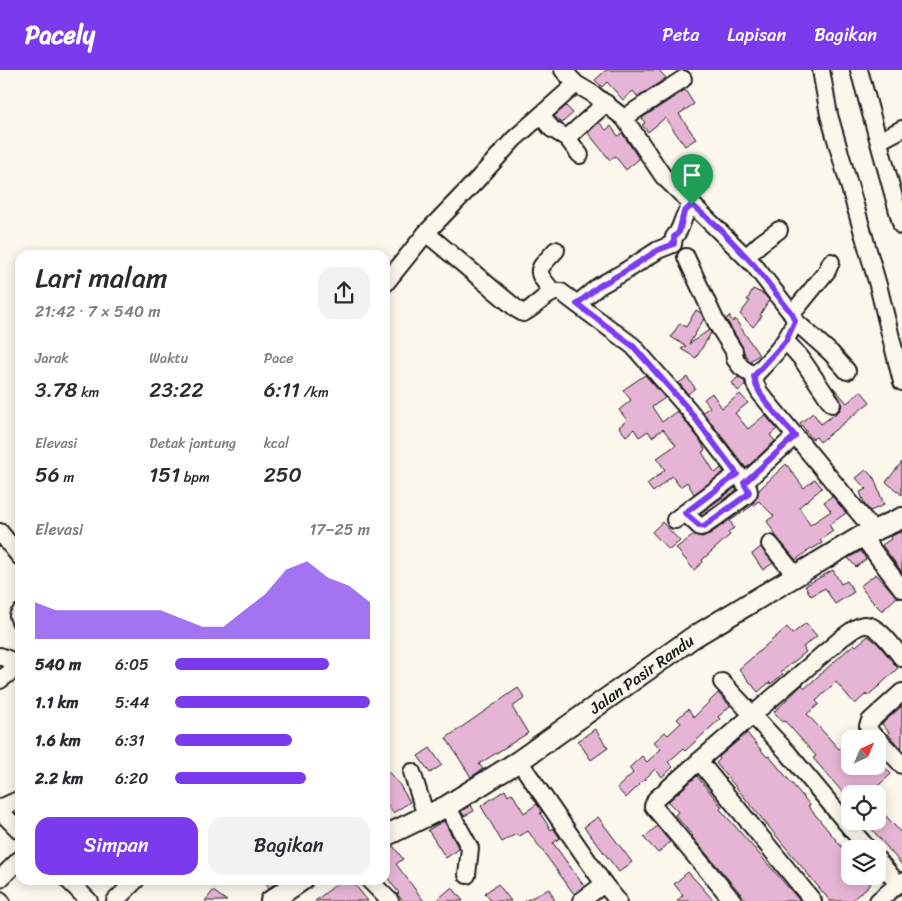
<!DOCTYPE html>
<html lang="id">
<meta charset="utf-8">
<style>
body{margin:0;font-family:Sriracha,sans-serif;background:#f2f2f3;color:#2b2b33;height:100vh;display:flex;flex-direction:column;font-size:19px;white-space:nowrap}
*{box-sizing:border-box;margin:0}
p{font-size:16px;color:#7c7c81}
.icon{flex:none;width:28px;height:28px;fill:none;stroke:currentColor;stroke-width:2;stroke-linecap:round;stroke-linejoin:round}
.map{position:relative;flex:1;overflow:hidden}
.details{position:absolute;left:15px;top:180px;width:375px;height:635px;display:flex;flex-direction:column;background:#fff;border-radius:15px;box-shadow:0 2px 12px #0003}
.details>*{flex:none}
.needle{width:32px;rotate:44deg}
.fabs{position:absolute;left:841px;top:660px;display:grid;gap:10px}
.fabs a{display:grid;place-items:center;width:45px;height:45px;border-radius:10px;background:#fff;box-shadow:0 2px 12px #0003;font-size:25px}
.pin{position:absolute;display:grid;place-items:center;width:42px;height:42px;color:#fff;margin:-51px -21px;border-radius:50% 50% 50% 0;rotate:-45deg;box-shadow:0 0 5px #0007}
.pin .icon{rotate:45deg}
.round{display:grid;place-items:center;flex:none;width:52px;height:52px;border-radius:15px;background:#f2f2f3}
.headline{display:flex;align-items:center;justify-content:space-between;height:85px;padding:0 20px}
h1{font-size:28px;font-weight:600;line-height:38px}
.metrics{display:grid;grid-template-columns:repeat(3,1fr);gap:8px;height:85px;padding:5px 20px}
.metrics div{display:grid;align-content:center}
.metrics b{font-size:21px;font-weight:600}
.metrics small{font-size:14px;font-weight:400}
.metrics p{font-size:14px}
.chart{height:140px;padding:10px 20px}
.chart p{display:flex;justify-content:space-between}
.chart svg{width:100%;height:90px;margin-top:5px;fill:#7c3aed;opacity:.7}
.primary-button{display:flex;gap:10px;margin-top:auto;padding:10px 20px}
.primary-button a{flex:1;height:58px;border-radius:15px;background:#7c3aed;color:#fff;font-size:20px;font-weight:600;line-height:58px;text-align:center}
.primary-button a+a{background:#f2f2f3;color:#2b2b33}
ul{padding:0 20px;list-style:none;font-size:16px}
li{display:grid;grid-template-columns:80px 60px 1fr;align-items:center;height:38px}
li i{height:12px;border-radius:6px;background:#7c3aed}
header{display:flex;align-items:center;gap:30px;box-sizing:border-box;height:70px;padding:0 25px;background:#7c3aed;color:#fff}
header strong{font-size:24px}
nav{display:flex;gap:28px;margin-inline-start:auto;font-size:18px}
.map>svg:first-child{display:block}
</style>
<header>
<strong>Pacely</strong>
<nav><a>Peta</a><a>Lapisan</a><a>Bagikan</a></nav>
</header>
<div class="map">
<svg width="902" height="831" viewBox="0 0 902 831">
<rect width="100%" height="100%" fill="#fbf7ec"/>
<filter id="ink" filterUnits="userSpaceOnUse"><feTurbulence type="fractalNoise" baseFrequency=".02" numOctaves="2"/><feDisplacementMap in="SourceGraphic" scale="10" xChannelSelector="R" yChannelSelector="G"/><feConvolveMatrix kernelMatrix="1 2 1 2 8 2 1 2 1" color-interpolation-filters="sRGB"/></filter>
<g filter="url(#ink)">
<g fill="#e6b4d4" stroke="#1c1c1c">
<path d="M606 0H659L666 8 638 27 633 21 623 30 607 12 602 17 595 10Z"/>
<path d="M685 20 694 34 679 44 696 69 685 76 665 48 648 62 642 55 645 53 642 48Z"/>
<path d="M566 36 573 43 562 53 554 46Z"/>
<path d="M599 52 606 60 611 56 618 66 622 63 639 89 626 100 615 86 610 90 588 63Z"/>
<path d="M753 219 764 224 769 230 760 245 762 246 753 257 740 244 750 231 747 230Z"/>
<path d="M696 240 701 243 704 249 689 274 709 260 711 263 696 288 681 279 686 276 671 267 680 253 686 257Z"/>
<path d="M729 246 733 252 735 249 759 285 750 291 745 285 742 276 726 249Z"/>
<path d="M645 305 665 328 652 337 662 352 677 341 700 370 705 380 702 382 715 403 721 398 724 402 694 424 687 412 680 417 672 406 653 422 647 414 665 400 657 388 676 375 663 359 652 367 648 361 639 367 634 359 626 366 619 357 627 350 619 340 631 330 623 320Z"/>
<path d="M687 307 695 318 688 324 679 313Z"/>
<path d="M738 307 745 312V315L738 321 732 313Z"/>
<path d="M833 317 847 333 861 321 870 332 820 372 816 367 812 369 800 353 813 343 821 354 838 342 841 338 842 333Z"/>
<path d="M712 323 722 338 740 324 748 333 735 343 748 359 765 345 777 359 770 365 775 371 746 398 703 342 710 337 704 329Z"/>
<path d="M902 392V425L886 412Z"/>
<path d="M786 394 804 418 815 409 822 418 799 437 810 455 831 441 824 432 832 426 846 443 829 455 833 461 820 470 822 473 812 479 811 478 796 490 776 466 767 451 774 446 759 431 730 451 734 458 728 462 730 465 702 490 703 492 694 500 676 478 694 465 702 467 710 464 753 433 757 427 759 420Z"/>
<path d="M866 400 874 408 884 435 870 441 865 435 860 422 866 419 856 408Z"/>
<path d="M735 418 737 420 702 445 701 443Z"/>
<path d="M662 452 680 471 669 480 652 462Z"/>
<path d="M902 461V502L882 475 891 469 890 467Z"/>
<path d="M761 477 773 493 763 500 752 484Z"/>
<path d="M861 481 866 489 856 497 848 488Z"/>
<path d="M833 500 841 514 847 511 854 522 835 534 825 518 811 526 805 516Z"/>
<path d="M876 504 897 527 882 541 871 530 860 516Z"/>
<path d="M806 553 817 566 803 577 806 582 781 602 783 604 771 614 770 612 758 622 739 599 787 557 792 564Z"/>
<path d="M868 566 878 574 898 598 878 617 867 626 866 624 855 634 836 612 816 631 819 634 807 644 839 679 850 669V696H878V689L891 704 869 724H850V731L813 688 816 686 785 651 783 652 774 642 802 615 805 618 854 574 856 576Z"/>
<path d="M518 618 525 628 512 637 528 663 479 694 483 699 471 707 446 668Z"/>
<path d="M718 623 730 636 718 647 720 649 685 681 683 679 668 692 673 697 662 707 655 699 626 728 617 718 633 703 629 698 642 686 647 692 661 679 654 672 665 662 668 665 681 653 677 649 688 639 694 647Z"/>
<path d="M902 636V680L888 664 889 662 882 654Z"/>
<path d="M595 659 608 678 591 690 578 671Z"/>
<path d="M747 663 767 687 769 686 794 716 810 735 808 736 850 787V806H864L871 814 851 831H830L716 693 720 689 719 687Z"/>
<path d="M430 678 442 695 430 703 418 686Z"/>
<path d="M385 698 399 714 410 732 393 743 385 731Z"/>
<path d="M697 706 722 737 720 739 800 831H747L692 767 693 766 675 745 678 742 668 732Z"/>
<path d="M505 720 508 726 512 723 524 743 537 734 542 742 540 743 551 760 553 758 560 768 553 773 584 816 574 824 528 761 518 767 516 764 502 772 481 736Z"/>
<path d="M471 735 474 741 464 746 461 741Z"/>
<path d="M878 737 902 764V795L865 751H878Z"/>
<path d="M598 747 632 792 619 802 584 757Z"/>
<path d="M444 751 459 779 446 788 428 760Z"/>
<path d="M657 756 670 772 658 783 644 768Z"/>
<path d="M393 776 403 789 396 794 424 831H403L397 824 399 823 385 805V783Z"/>
<path d="M688 802 699 814 714 831H677L683 825 674 814Z"/>
<path d="M264 810H281L269 818Z"/>
<path d="M342 810H351L368 831H315Z"/>
<path d="M498 814 511 831H491L485 823Z"/>
<path d="M452 817 463 831H436Z"/>
<path d="M549 819 555 831H525Z"/>
<path d="M213 821 227 831H205Z"/>
</g>
<g fill="none" stroke-linecap="round" stroke-linejoin="round">
<defs>
<g id="minor">
<path d="M563 0 576 14 593 24 624 48 663 106 754 195 792 244 795 251C787 273 770 289 754 306L755 314 760 323 873 460"/>
<path d="M821 0 829 45 878 215 902 312"/>
<path d="M859 0 902 156"/>
<path d="M541 46 552 59 567 68 580 85"/>
<path d="M624 48 683 9"/>
<path d="M567 68 606 33"/>
<path d="M879 71 902 59"/>
<path d="M426 163 518 240 523 243C536 238 548 219 561 222L633 276 689 340 748 417 749 422 747 425 704 456 700 457 685 443"/>
<path d="M686 187 717 254 734 281 735 289 741 297 754 306"/>
<path d="M746 187 761 173 779 160"/>
<path d="M385 214 426 163 476 111 514 69 576 14"/>
<path d="M553 222C534 199 536 202 556 180"/>
<path d="M577 234 599 216 624 202 658 180 673 174 674 167C684 157 680 147 692 135"/>
<path d="M792 244 827 201 831 192"/>
<path d="M795 251 831 283 847 301"/>
<path d="M786 271 801 288 832 334"/>
<path d="M744 413 795 366"/>
<path d="M675 450 737 404"/>
<path d="M0 462 20 487"/>
<path d="M862 466 902 519"/>
<path d="M770 474 796 506"/>
<path d="M20 543 18 546 20 551"/>
<path d="M0 586 20 594"/>
<path d="M0 610 20 595"/>
<path d="M722 612 788 683 868 779"/>
<path d="M877 669 871 663 868 656 870 651 902 622"/>
<path d="M878 669 902 695"/>
<path d="M519 691 604 814 618 831"/>
<path d="M699 691 656 729 653 736 733 831"/>
<path d="M412 702 426 746"/>
<path d="M447 736 470 778 467 805"/>
<path d="M0 738 20 729"/>
<path d="M0 741 20 761"/>
<path d="M878 790 898 814"/>
<path d="M0 809 20 789"/>
<path d="M68 810 89 831"/>
<path d="M369 810 390 831"/>
<path d="M0 830 1 831"/>
<path d="M115 831 136 810"/>
<path d="M581 831 604 814"/>
<path d="M813 831 699 691 843 567C849 563 856 556 864 555 877 553 894 578 902 588"/>
<path d="M878 831 902 811"/>
</g>
<g id="major">
<path id="s1" d="M385 766 447 736 519 691 692 568 862 466 902 448"/>
<path d="M271 831 302 810"/>
</g>
</defs>
<use href="#minor" stroke="#1c1c1c" stroke-width="20"/>
<use href="#major" stroke="#1c1c1c" stroke-width="24"/>
<use href="#minor" stroke="#fbf7ec" stroke-width="16"/>
<use href="#major" stroke="#fbf7ec" stroke-width="20"/>
</g>
</g>
<g fill="none" stroke-linecap="round" stroke-linejoin="round" filter="url(#ink)">
<defs>
<path id="route" d="M692 135 721 160 754 195 792 244 795 251 786 271 754 306C755 325 783 351 795 366L744 413 749 422 747 425 704 456H700L685 443 737 404 689 340 633 276 577 234 599 216 624 202 658 180 674 174V167L679 162 684 142Z"/>
</defs>
<use href="#route" stroke="#fff" stroke-width="10"/>
<use href="#route" stroke="#7c3aed" stroke-width="6"/>
</g>
<g text-anchor="middle" dominant-baseline="central" stroke-width="5" stroke-linejoin="round" paint-order="stroke">
<g font-size="16" fill="#1c1c1c" stroke="#fbf7ec">
<text stroke="none"><textPath href="#s1" startOffset="304">Jalan Pasir Randu</textPath></text>
</g>
</g>
</svg>
<div class="fabs">
<a><svg class="needle" viewBox="-14 -14 28 28"><path d="M0-13l5 13h-10z" fill="#e53935"/><path d="M0 13l5-13h-10z" fill="#7c7c81"/></svg></a>
<a><svg class="icon" aria-label="locate" viewBox="0 0 24 24"><circle cx="12" cy="12" r="6"/><path d="M12 2v4M12 18v4M2 12h4M18 12h4"/></svg></a>
<a><svg class="icon" aria-label="layers" viewBox="0 0 24 24"><path d="M12 4l9 5-9 5-9-5zM3 14l9 5 9-5"/></svg></a>
</div>
<div class="pin" style="left:692px;top:135px;background:#1e9e55"><svg class="icon" aria-label="arrive" viewBox="0 0 24 24"><path d="M6 21V4h12l-3 4 3 4H6"/></svg></div>
<section class="details">
<div class="headline"><div><h1>Lari malam</h1><p>21:42 · 7 × 540 m</p></div><a class="round"><svg class="icon" aria-label="share" viewBox="0 0 24 24"><path d="M12 15V3M7 8l5-5 5 5M5 13v7h14v-7"/></svg></a></div>
<div class="metrics">
<div><p>Jarak</p><b>3.78<small> km</small></b></div>
<div><p>Waktu</p><b>23:22</b></div>
<div><p>Pace</p><b>6:11<small> /km</small></b></div>
</div>
<div class="metrics">
<div><p>Elevasi</p><b>56<small> m</small></b></div>
<div><p>Detak jantung</p><b>151<small> bpm</small></b></div>
<div><p>kcal</p><b>250</b></div>
</div>
<div class="chart"><p><span>Elevasi</span>17–25 m</p>
<svg viewBox="0 0 160 44" preserveAspectRatio="none"><path d="M0 44V26L10 30L20 30L30 30L40 30L50 30L60 30L70 34L80 38L90 38L100 30L110 22L120 10L130 6L140 14L150 18L160 26V44z"/></svg>
</div>
<ul>
<li><b>540 m</b>6:05<i style="width:79%"></i></li>
<li><b>1.1 km</b>5:44<i style="width:100%"></i></li>
<li><b>1.6 km</b>6:31<i style="width:60%"></i></li>
<li><b>2.2 km</b>6:20<i style="width:67%"></i></li>
</ul>
<div class="primary-button"><a>Simpan</a><a>Bagikan</a></div>
</section>
</div>
